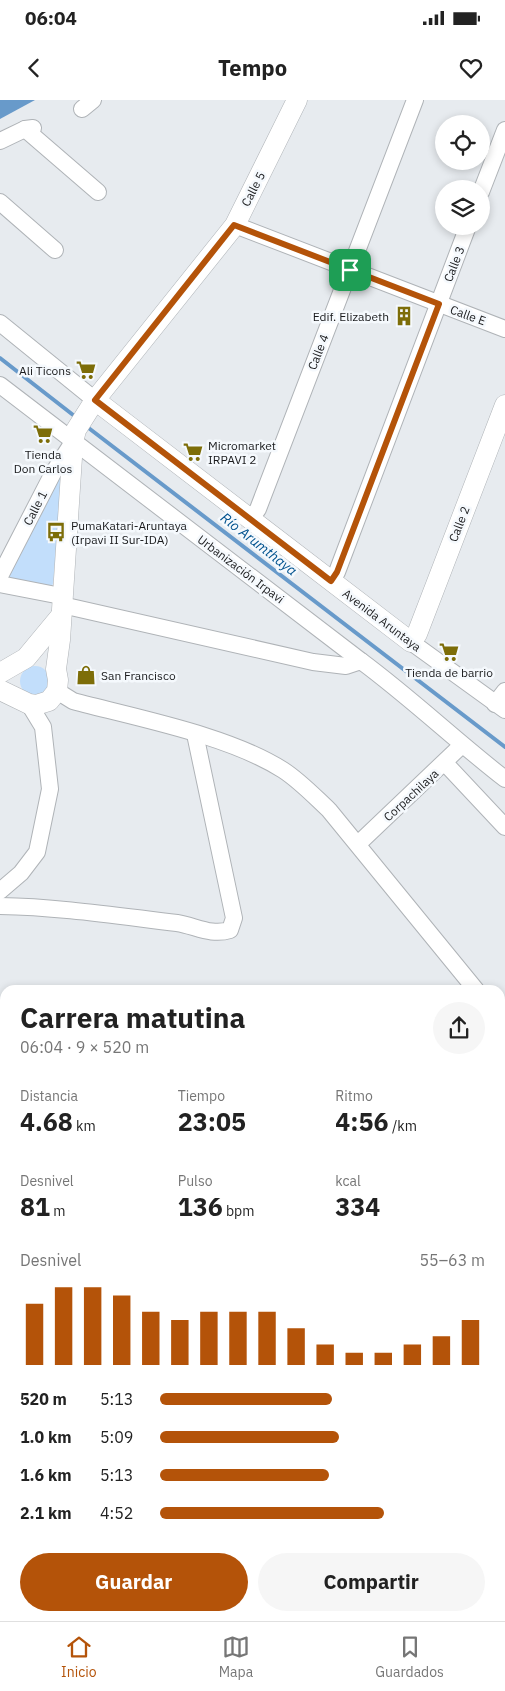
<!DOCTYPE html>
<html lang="es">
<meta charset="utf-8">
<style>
body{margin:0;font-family:"IBM Plex Sans",sans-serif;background:#f6f6f6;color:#222;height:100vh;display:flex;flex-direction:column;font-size:19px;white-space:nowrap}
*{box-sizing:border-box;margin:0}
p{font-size:16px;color:#767676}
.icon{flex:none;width:28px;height:28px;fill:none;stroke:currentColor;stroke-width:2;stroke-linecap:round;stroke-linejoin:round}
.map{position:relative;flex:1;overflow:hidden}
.panel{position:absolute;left:0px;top:885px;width:505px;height:636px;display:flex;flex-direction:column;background:#fff;border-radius:15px 15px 0 0;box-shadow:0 2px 8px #0003}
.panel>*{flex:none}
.controls{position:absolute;left:435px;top:15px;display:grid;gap:10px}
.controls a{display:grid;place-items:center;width:55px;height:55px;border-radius:50%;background:#fff;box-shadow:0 2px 8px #0003;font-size:25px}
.pin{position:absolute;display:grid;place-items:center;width:42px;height:42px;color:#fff;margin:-21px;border-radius:10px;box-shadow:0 2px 8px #0006}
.round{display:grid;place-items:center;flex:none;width:52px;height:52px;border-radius:26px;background:#f6f6f6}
.headline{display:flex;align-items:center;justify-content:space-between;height:85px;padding:0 20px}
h1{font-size:28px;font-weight:700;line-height:38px}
.stats{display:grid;grid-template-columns:repeat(3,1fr);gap:8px;height:85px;padding:5px 20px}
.stats div{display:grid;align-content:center}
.stats b{font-size:25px;font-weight:700}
.stats small{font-size:14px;font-weight:400}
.stats p{font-size:14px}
.chart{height:140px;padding:10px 20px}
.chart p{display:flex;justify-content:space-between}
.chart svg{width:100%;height:90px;margin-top:5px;stroke:#b45309;stroke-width:6}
.primary-button{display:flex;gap:10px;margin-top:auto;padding:10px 20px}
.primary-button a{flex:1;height:58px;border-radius:30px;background:#b45309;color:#fff;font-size:20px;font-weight:700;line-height:58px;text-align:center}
.primary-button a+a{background:#f6f6f6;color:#222}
ul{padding:0 20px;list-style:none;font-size:16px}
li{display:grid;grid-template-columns:80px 60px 1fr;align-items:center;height:38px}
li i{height:12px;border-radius:6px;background:#b45309}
.status{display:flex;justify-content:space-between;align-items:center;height:35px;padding:0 25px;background:#fff;direction:ltr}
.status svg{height:14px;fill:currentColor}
header{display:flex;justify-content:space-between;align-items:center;height:65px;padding:0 20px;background:#fff;font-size:22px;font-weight:700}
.tab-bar{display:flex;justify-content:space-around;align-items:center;height:70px;border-top:1px solid #e0e0e0;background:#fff;font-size:14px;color:#767676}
.tab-bar a{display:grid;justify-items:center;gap:2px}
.tab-bar .on{color:#b45309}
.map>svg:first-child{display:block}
</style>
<div class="status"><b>06:04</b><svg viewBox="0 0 49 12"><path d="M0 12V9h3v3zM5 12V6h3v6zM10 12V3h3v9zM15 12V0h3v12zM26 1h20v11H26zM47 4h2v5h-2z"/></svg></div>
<header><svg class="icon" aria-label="back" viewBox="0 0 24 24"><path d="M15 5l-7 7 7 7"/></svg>Tempo<svg class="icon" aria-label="heart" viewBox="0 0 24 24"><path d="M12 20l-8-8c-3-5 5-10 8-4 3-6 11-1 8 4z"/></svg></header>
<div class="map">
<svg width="505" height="1521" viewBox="0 0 505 1521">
<rect width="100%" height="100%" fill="#e7ebef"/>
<g fill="#c2defb">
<path d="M60 376 62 378 53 484 51 486 11 479 8 475Z"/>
<circle cx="35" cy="581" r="15"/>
</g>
<path fill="#689aca" d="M0 0H35L0 19Z"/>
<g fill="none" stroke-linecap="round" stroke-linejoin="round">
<g stroke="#689aca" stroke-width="4">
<path d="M0 258 77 318"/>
<path d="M86 326 505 647"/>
</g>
<defs>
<g id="minor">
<path d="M82 9 93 0"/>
<path d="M25 29 98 92"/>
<path d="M0 41 25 29 33 28"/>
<path d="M481 92 505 30"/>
<path d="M0 102 55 150"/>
<path d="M235 125 505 229"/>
<path d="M0 223 95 300"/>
<path d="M0 285 361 561"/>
<path d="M251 419 258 409 415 0"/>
<path d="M0 476 53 373 73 342"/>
<path d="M331 481 337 472 468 126"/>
<path d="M0 484 61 496"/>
<path d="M62 505 313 562 346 566 361 561C411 598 456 641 505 679"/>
<path d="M411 542 505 610"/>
<path d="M57 591 73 601C136 618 228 635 283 670 300 681 314 696 329 710L476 890"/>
<path d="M495 604 505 591"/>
<path d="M445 663 505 727"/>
<path d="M358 744 462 645"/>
<path d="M0 791 21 773 37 752 50 689 43 627 29 604"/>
<path d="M0 806C60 807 118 816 177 823 196 826 211 836 230 830L234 818 195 634"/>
<path d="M500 919 505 925"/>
<path d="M500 1154 505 1153"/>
<path d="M0 1495 5 1494"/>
<path d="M18 1521 30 1516"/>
</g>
<g id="major">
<path d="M95 300 411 542 417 534 505 305"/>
<path d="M0 573 26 558 60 517"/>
<path d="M0 590 29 604 36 605 49 601 57 591 58 580 56 569 60 540 73 342 76 330 95 300 235 125 297 0"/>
</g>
</defs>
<use href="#minor" stroke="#afb3b7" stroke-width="18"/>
<use href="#major" stroke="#afb3b7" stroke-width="21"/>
<use href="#minor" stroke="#fff" stroke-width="16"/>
<use href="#major" stroke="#fff" stroke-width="20"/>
</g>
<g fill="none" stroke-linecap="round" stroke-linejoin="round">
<defs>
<path id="route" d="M234 125 439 204 337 472 331 481 95 300Z"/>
</defs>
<use href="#route" stroke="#fff" stroke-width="10"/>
<use href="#route" stroke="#b45309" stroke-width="6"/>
</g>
<defs>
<symbol id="building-bare" viewBox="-9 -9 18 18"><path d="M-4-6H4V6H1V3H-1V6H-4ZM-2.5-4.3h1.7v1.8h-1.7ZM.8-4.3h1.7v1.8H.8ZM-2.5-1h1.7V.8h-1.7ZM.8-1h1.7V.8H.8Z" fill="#7d6d08" stroke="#f5f9fd" stroke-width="2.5" paint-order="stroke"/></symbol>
<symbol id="supermarket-bare" viewBox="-9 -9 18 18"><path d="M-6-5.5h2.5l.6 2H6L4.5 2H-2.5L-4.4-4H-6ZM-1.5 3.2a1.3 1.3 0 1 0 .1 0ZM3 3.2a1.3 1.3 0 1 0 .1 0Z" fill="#7d6d08" stroke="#f5f9fd" stroke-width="2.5" paint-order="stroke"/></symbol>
<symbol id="bus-bare" viewBox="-9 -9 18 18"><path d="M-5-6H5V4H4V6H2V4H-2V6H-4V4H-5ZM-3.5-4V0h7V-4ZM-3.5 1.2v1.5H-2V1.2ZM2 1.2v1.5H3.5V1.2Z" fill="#7d6d08" stroke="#f5f9fd" stroke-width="2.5" paint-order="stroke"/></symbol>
<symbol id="shop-bare" viewBox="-9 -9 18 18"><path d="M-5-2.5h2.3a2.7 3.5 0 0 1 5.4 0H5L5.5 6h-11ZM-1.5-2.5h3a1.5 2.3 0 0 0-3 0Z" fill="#7d6d08" stroke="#f5f9fd" stroke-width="2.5" paint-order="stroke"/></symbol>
</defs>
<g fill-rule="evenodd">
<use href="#building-bare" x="390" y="202" width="28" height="28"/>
<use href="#supermarket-bare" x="72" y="256" width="28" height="28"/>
<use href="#supermarket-bare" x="29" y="320" width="28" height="28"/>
<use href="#supermarket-bare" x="179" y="338" width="28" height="28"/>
<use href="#bus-bare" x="42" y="418" width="28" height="28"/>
<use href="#supermarket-bare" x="435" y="538" width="28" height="28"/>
<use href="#shop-bare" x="72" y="561" width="28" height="28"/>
</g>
<g text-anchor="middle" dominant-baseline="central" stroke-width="5" stroke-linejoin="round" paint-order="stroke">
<g font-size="12" fill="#1a1b1d" stroke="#f5f9fd">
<text transform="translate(253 89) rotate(-63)">Calle 5</text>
<text transform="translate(454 164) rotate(-69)">Calle 3</text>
<text transform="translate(468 215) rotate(20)">Calle E</text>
<text transform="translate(318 252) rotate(-69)">Calle 4</text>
<text transform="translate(35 408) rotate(-63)">Calle 1</text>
<text transform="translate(459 424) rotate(-69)">Calle 2</text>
<text transform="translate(241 469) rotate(37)">Urbanización Irpavi</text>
<text transform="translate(382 520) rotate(37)">Avenida Aruntaya</text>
<text transform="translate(411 695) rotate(-43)">Corpachilaya</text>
</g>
<g font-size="12" fill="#1a1b1d" stroke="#f5f9fd" text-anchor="start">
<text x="389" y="216" text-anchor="end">Edif. Elizabeth</text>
<text x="71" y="270" text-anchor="end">Ali Ticons</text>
<text x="208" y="345">Micromarket<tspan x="208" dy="14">IRPAVI 2</tspan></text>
<text x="43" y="354" text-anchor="middle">Tienda<tspan x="43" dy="14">Don Carlos</tspan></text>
<text x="71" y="425">PumaKatari-Aruntaya<tspan x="71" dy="14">(Irpavi II Sur-IDA)</tspan></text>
<text x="449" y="572" text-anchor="middle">Tienda de barrio</text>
<text x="101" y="575">San Francisco</text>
</g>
<g font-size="14" font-style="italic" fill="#00528e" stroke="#f5f9fd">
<text transform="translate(259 444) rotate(38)">Río Arumthaya</text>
</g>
</g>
</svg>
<div class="controls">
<a><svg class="icon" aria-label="locate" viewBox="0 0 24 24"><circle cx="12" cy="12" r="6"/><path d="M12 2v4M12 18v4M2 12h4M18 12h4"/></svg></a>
<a><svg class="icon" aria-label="layers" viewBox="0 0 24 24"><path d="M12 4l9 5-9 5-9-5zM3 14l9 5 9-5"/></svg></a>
</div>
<div class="pin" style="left:350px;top:170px;background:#1e9e55"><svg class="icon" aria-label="arrive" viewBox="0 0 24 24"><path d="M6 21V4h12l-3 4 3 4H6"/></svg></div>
<section class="panel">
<div class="headline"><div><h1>Carrera matutina</h1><p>06:04 · 9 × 520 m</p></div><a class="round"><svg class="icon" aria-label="share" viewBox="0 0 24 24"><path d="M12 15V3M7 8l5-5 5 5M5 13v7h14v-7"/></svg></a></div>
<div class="stats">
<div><p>Distancia</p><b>4.68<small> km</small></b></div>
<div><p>Tiempo</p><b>23:05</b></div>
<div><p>Ritmo</p><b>4:56<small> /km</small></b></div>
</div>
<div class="stats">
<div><p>Desnivel</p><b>81<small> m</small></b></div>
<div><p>Pulso</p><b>136<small> bpm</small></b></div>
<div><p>kcal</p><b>334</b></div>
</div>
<div class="chart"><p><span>Desnivel</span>55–63 m</p>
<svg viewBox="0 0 160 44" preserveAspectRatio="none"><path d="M5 44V14M15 44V6M25 44V6M35 44V10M45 44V18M55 44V22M65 44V18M75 44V18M85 44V18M95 44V26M105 44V34M115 44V38M125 44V38M135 44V34M145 44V30M155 44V22"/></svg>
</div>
<ul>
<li><b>520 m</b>5:13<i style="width:53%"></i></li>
<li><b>1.0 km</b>5:09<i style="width:55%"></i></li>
<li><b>1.6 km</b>5:13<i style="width:52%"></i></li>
<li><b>2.1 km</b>4:52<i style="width:69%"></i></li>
</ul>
<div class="primary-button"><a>Guardar</a><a>Compartir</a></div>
</section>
</div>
<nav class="tab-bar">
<a class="on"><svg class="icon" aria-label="home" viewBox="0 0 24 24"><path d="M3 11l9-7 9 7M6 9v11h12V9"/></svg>Inicio</a>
<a><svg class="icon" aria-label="map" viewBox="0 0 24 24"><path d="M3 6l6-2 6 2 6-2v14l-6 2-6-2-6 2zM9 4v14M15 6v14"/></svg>Mapa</a>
<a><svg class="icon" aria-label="saved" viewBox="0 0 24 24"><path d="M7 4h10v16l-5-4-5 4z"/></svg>Guardados</a>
</nav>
